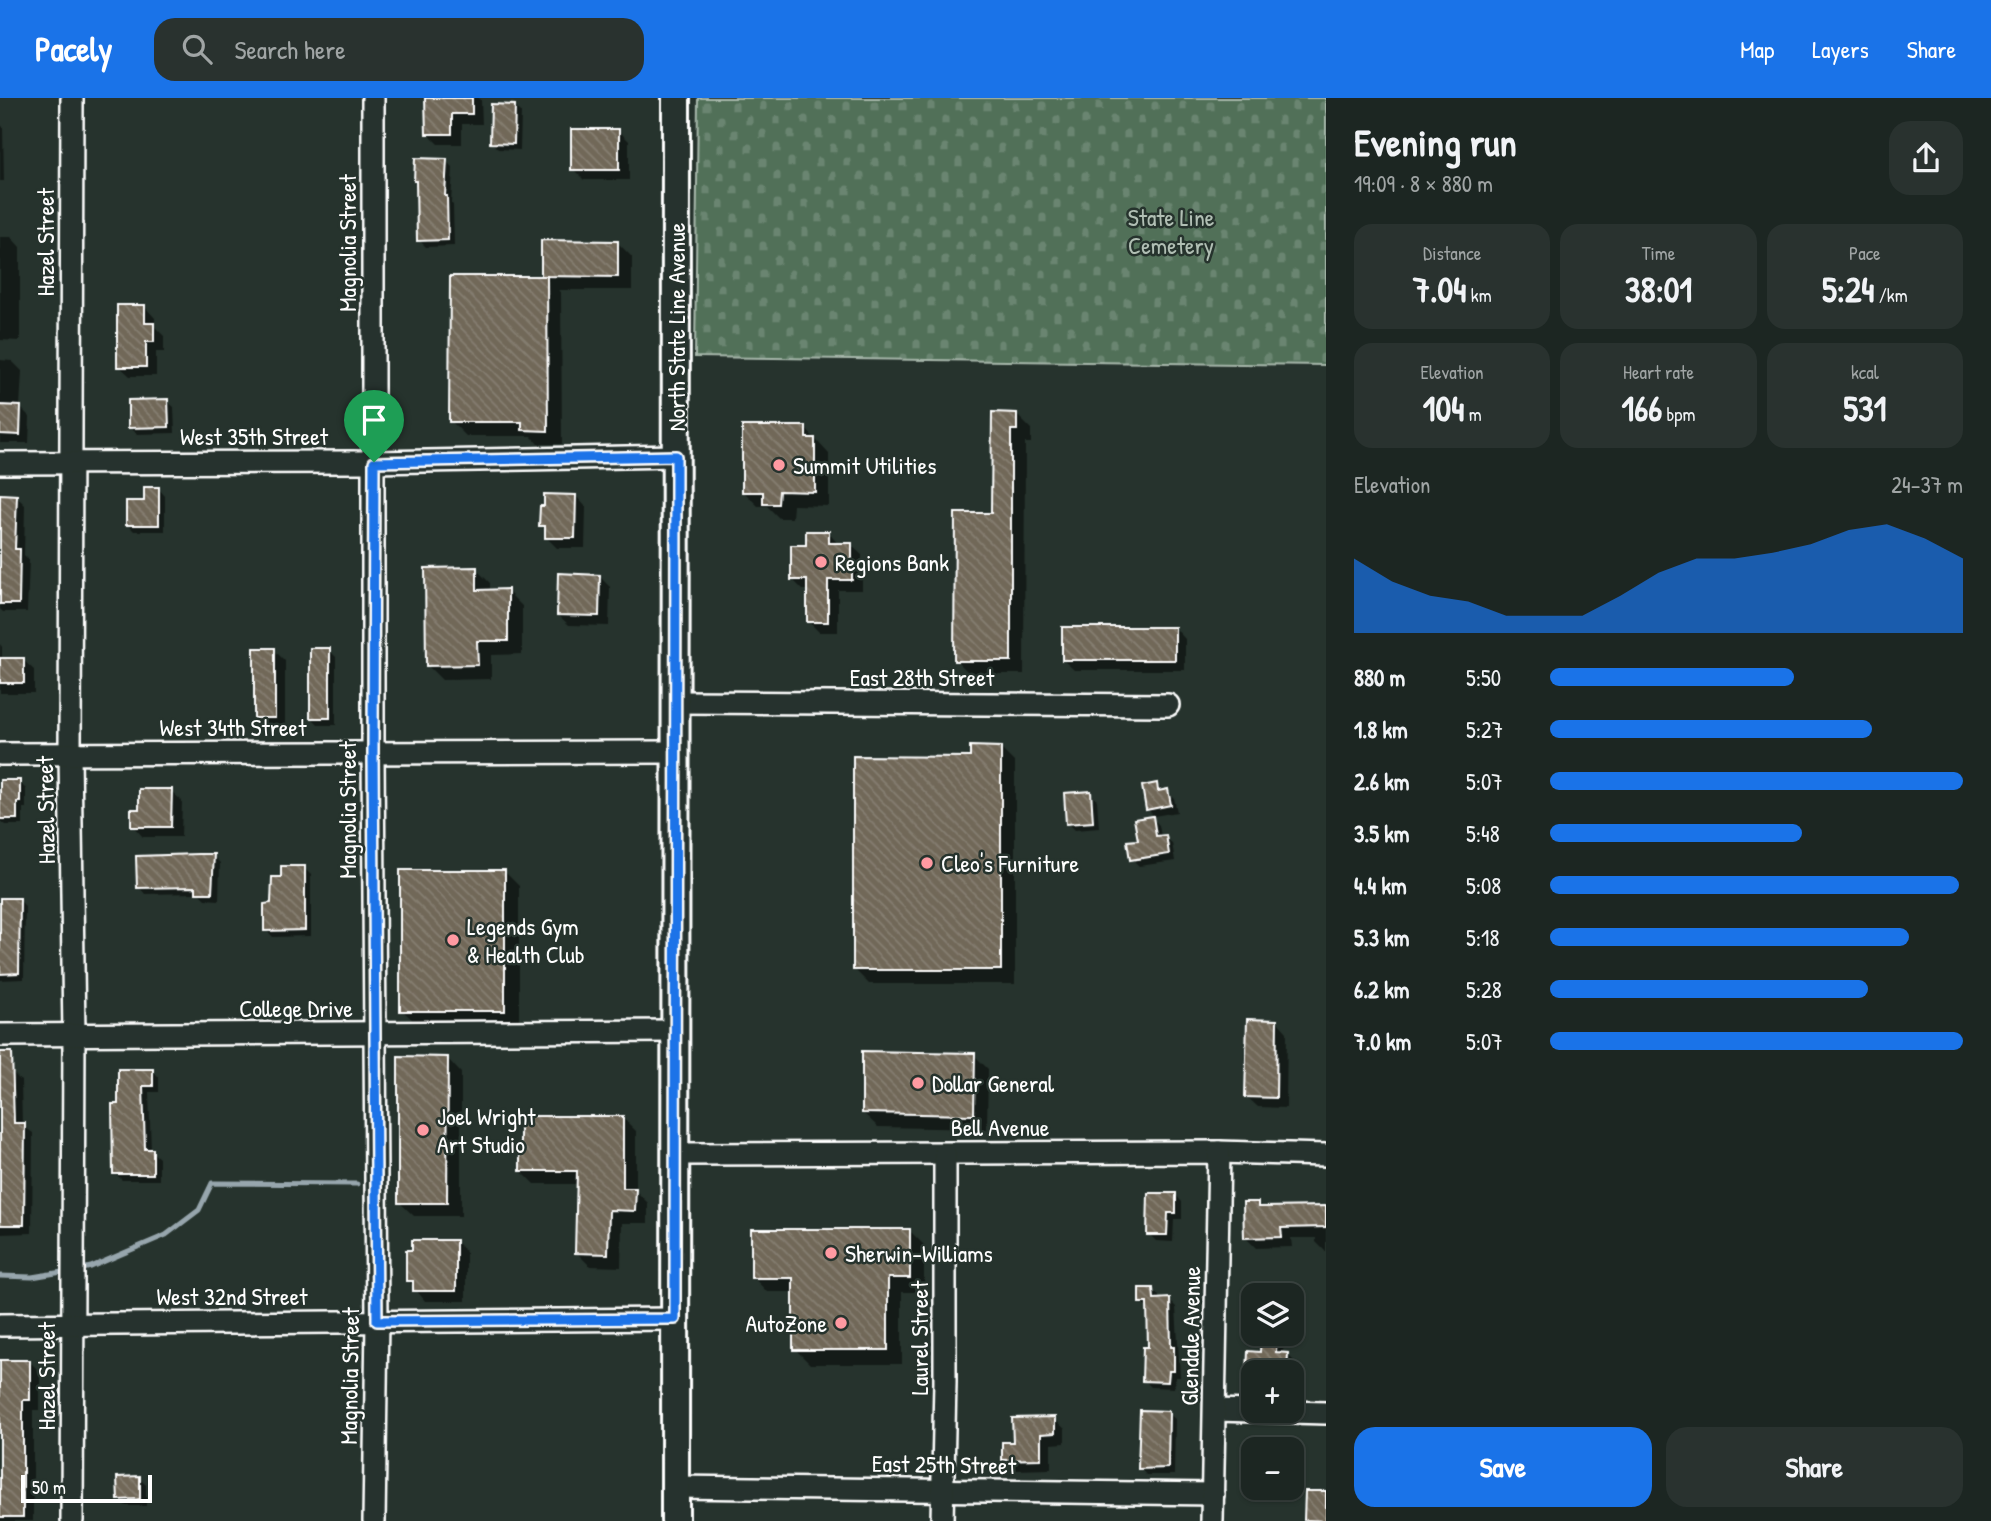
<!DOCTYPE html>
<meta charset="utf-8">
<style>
body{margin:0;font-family:"Patrick Hand",sans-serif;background:#29322f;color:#f1f3f6;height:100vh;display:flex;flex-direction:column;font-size:26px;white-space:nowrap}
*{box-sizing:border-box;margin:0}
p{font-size:23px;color:#a0a5a5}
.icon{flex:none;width:38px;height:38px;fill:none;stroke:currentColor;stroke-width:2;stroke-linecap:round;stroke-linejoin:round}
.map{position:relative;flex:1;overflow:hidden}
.panel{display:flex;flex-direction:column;background:#1c2622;width:665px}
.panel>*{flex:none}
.controls{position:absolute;left:1241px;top:1185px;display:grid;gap:14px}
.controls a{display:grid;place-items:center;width:63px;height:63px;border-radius:14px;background:#1c2622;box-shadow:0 2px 5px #0004,0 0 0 2px #3a4340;font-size:35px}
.scale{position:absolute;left:21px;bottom:18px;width:131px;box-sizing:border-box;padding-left:7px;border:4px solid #fff;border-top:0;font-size:19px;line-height:24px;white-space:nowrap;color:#fff;-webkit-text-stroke:5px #26332d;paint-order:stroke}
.pin{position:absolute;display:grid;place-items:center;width:60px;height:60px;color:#fff;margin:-72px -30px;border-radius:50% 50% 50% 0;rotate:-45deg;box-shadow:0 0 7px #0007}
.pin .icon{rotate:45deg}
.round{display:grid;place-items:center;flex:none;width:74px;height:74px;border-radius:21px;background:#29322f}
.head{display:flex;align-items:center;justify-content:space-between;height:119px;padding:0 28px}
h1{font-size:38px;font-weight:800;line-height:52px}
.metrics{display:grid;grid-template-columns:repeat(3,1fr);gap:10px;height:119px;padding:7px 28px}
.metrics div{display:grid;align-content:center;border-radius:18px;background:#29322f;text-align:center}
.metrics b{font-size:35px;font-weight:800}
.metrics small{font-size:19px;font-weight:400}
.metrics p{font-size:19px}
.chart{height:196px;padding:14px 28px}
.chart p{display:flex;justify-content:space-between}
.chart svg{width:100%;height:126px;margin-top:7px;fill:#1a73e8;opacity:.7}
.cta{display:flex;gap:14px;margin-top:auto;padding:14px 28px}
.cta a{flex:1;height:80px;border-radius:21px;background:#1a73e8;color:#fff;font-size:28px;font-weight:800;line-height:80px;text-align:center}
.cta a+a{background:#29322f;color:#f1f3f6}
ul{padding:0 28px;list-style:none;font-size:23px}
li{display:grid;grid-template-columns:112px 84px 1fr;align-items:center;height:52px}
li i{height:18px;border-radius:9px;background:#1a73e8}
header{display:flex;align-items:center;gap:42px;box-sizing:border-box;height:98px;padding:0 35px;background:#1a73e8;color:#fff}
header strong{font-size:33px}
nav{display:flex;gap:38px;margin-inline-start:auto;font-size:24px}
.search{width:490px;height:63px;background:#29322f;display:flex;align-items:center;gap:18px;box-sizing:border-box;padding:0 24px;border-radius:21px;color:#a0a5a5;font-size:26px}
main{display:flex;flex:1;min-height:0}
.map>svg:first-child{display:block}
</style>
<header>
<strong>Pacely</strong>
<div class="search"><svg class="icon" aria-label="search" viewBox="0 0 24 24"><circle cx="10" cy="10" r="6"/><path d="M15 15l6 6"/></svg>Search here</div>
<nav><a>Map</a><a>Layers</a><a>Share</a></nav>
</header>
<main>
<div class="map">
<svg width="1326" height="1423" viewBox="0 0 1326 1423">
<defs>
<pattern id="cemetery-stones" width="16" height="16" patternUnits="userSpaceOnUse" patternTransform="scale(1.75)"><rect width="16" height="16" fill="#517058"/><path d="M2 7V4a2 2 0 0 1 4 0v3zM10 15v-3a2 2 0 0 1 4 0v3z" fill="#6b8571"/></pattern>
<pattern id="building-back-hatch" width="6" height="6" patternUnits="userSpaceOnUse" patternTransform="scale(1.75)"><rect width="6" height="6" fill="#716859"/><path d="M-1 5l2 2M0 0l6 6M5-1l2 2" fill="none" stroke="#867f72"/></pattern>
</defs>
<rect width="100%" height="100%" fill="#26332d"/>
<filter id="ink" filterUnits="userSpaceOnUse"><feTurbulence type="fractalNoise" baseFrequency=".0143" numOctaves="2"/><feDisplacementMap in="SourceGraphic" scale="14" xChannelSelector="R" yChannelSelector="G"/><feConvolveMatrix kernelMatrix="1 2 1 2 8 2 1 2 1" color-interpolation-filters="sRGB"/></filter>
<g filter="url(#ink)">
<path fill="url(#cemetery-stones)" stroke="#a8b8ac" stroke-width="2" d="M698 0H1326V267L695 259Z"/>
<g fill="#0007">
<path d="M427 0H479L481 2 482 26H462V46H438L427 35Z"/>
<path d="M514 8 521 15 520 52 498 51 491 44Z"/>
<path d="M0 26 3 29 4 83H0V139H11L20 149V243L0 242Z"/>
<path d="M618 32 629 43V82H584L573 71Z"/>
<path d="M446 63 453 70 451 105 453 107 454 148 426 149 419 142Z"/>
<path d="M617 144 632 159V192H558L561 194 562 346H538L531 338H466L451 323 545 180 543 177Z"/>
<path d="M145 209 155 220V229L164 238V254H156V278H130L119 268Z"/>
<path d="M0 262 12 263 22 273 20 309 30 319 29 345H0Z"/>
<path d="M167 303 174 309 175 335 137 336 130 329Z"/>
<path d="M993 316 1017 317 1031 331V345H1025L1024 576H970L956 562 993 417Z"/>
<path d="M805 330 829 356V408L793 407 792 420H779L767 408H758L743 393Z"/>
<path d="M159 391 165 398V433H134L127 426Z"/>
<path d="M0 398H16L25 407 24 457 29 462 27 514H3L0 511Z"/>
<path d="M576 398 586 409 585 450H557L546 439 547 433 541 427Z"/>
<path d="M828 434 839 447H851L862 457V492H838V534H819L808 523V492H803L792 481 808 448Z"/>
<path d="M476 471 490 485V493H507L522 508V556L491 557V581L442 582 427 567Z"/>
<path d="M599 478 610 489 609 528 569 527 558 517Z"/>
<path d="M1175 530 1185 541V572H1074L1063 562Z"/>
<path d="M0 546 2 549V562H23L34 572V595H0Z"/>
<path d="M274 552 285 563V630H267L256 619Z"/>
<path d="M329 552 336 559V627H319L312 620Z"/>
<path d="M1000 650 1015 665V886H869L854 871Z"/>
<path d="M0 684H19L26 691V710H23V727H5L0 723Z"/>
<path d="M1156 687 1174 700 1177 714 1154 718 1147 711Z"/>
<path d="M171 693 182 703 181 739H143L133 728 141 713Z"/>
<path d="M1090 695 1097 702 1099 730 1075 732 1068 725Z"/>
<path d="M1152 720 1159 727 1161 739H1165L1172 745 1175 763 1139 768 1132 761Z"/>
<path d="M213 758 220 765 219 802 205 801 199 795 145 796 139 789Z"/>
<path d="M304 770 311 777V838L273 839 266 832 282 780Z"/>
<path d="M504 773 519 788V926H417L402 912Z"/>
<path d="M0 802H19L25 808 24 881 0 882Z"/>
<path d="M1277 923 1287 934 1286 1010 1258 1009 1247 999Z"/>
<path d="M974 957 988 971 987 1031 878 1029 863 1015Z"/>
<path d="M447 960 461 975V1118H414L399 1104Z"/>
<path d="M153 973 159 979V994H149L151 1053 159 1060V1082H122L115 1075 120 1008Z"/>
<path d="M0 974H12L21 983 22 1027 33 1035 32 1135 0 1136Z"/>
<path d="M622 1019 636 1033V1093L648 1105V1125H622L621 1169 590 1168 577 1155 579 1086H534L521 1073Z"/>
<path d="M1176 1097 1182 1104V1121H1174L1173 1144 1156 1143 1149 1136Z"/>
<path d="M1257 1106 1263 1111 1316 1110 1317 1107 1326 1108V1154L1316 1144V1140H1291L1292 1149 1256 1150 1245 1139Z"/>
<path d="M910 1133 924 1147V1194H902V1266H810L795 1251V1194H767L753 1179Z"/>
<path d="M456 1144 466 1154V1203H425L408 1182 414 1154Z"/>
<path d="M1152 1192 1159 1198V1202H1169L1176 1209 1180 1279H1175L1174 1290 1151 1289 1144 1282 1150 1251 1148 1211 1141 1205Z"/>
<path d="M1262 1236H1284L1283 1256H1287L1294 1263 1293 1291 1292 1274H1253V1287L1248 1283 1250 1255H1261Z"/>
<path d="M0 1263H29L40 1274V1312H33V1423H0Z"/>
<path d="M1168 1315 1175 1321 1174 1377H1146L1140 1370Z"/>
<path d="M1054 1321 1065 1331V1345L1051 1346V1371L1015 1372 1004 1361 1014 1346Z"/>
<path d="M139 1380 146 1387V1408H126L120 1401Z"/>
</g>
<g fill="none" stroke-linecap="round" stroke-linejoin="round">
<g stroke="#97a6ad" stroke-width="5">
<path d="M78 1172 91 1169 166 1137 199 1112 212 1085 357 1086"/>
<path d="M0 1178 32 1179 68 1173"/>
</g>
</g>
<g fill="url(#building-back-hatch)" stroke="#fff" stroke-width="2">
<path d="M425 0H472V16H452V36H426Z"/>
<path d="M491 6 515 7 514 46 490 45Z"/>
<rect x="571" y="31" width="48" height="41"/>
<path d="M415 60 447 61 445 98H447L448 142 417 143 416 83H414Z"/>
<path d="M541 142 618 143V179L541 178Z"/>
<path d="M450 178H547L548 333 522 332V324H449Z"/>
<path d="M117 207H145V225H154V244H146V269H117Z"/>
<path d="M168 301 169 329 128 330V302Z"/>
<path d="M0 307 21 308 20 337 0 336Z"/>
<path d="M992 314 1017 315V332H1011V563H954L955 415H991Z"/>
<path d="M742 328H806V340H815V394L779 393 778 406H763V394H742Z"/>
<path d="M144 389H159V427H126V403H144Z"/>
<path d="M0 396 17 397 15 451H20L19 506H0Z"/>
<path d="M544 396 576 397 575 440H545V428H539L540 408H544Z"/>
<path d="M806 433H829V445H852V482H828V524H807V482H791V447H806Z"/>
<path d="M477 469V492L508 491V543H477L478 567 426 568 425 470Z"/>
<path d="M558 475 600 477 599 518 557 517Z"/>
<rect x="1062" y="529" width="113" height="33"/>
<rect x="254" y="550" width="21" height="70"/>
<rect x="310" y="550" width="20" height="70"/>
<rect x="0" y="560" width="24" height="25"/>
<path d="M970 648 1001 649V872H853V658L970 659Z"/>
<path d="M0 682H20V704H17V721H0Z"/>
<path d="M1157 685 1158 693 1168 691 1171 707 1146 712 1142 688Z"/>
<path d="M139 691H172L171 729H131V711H139Z"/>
<path d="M1091 693 1093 724 1066 726 1064 695Z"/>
<path d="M1153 718 1156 738 1166 737 1169 756 1130 762 1127 743 1138 742 1134 721Z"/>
<path d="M198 756H214L212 795H196V789L137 790 136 758Z"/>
<path d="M281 768H305V832L264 833V806L271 805 272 779H281Z"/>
<rect x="400" y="772" width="105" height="141"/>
<path d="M0 800H20L19 875 0 876Z"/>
<path d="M1247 921 1277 922 1276 1000 1245 999Z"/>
<path d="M862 953 975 955 974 1017 862 1015Z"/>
<path d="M0 954H12L14 1025H25L24 1127H0Z"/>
<path d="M398 958 448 959 447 1105H398Z"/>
<path d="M118 971H153V988H143L145 1051H153V1076H113L112 1006H118Z"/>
<path d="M520 1018H623V1090H636L635 1113 609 1112 608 1156 575 1155 577 1073H520Z"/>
<path d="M1148 1095H1176V1115H1168L1167 1137H1147Z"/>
<path d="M1243 1104H1258V1109L1326 1108V1129L1281 1130 1282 1139 1244 1140Z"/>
<path d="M751 1131H910V1180H888V1252H793V1180H751Z"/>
<path d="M412 1142H456V1193H413V1183H406V1152H412Z"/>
<path d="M1139 1190H1153L1154 1201 1170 1200 1171 1249H1174V1273H1169L1168 1284 1142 1283 1143 1249H1148L1147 1205H1139Z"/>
<path d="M1261 1236H1277L1276 1254 1288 1255 1287 1274H1247L1248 1253 1260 1254Z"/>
<path d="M0 1262H30V1302H23V1419H0Z"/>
<path d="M1140 1312 1169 1313 1168 1370 1138 1371Z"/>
<path d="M1055 1319V1335L1041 1336V1361L1002 1362V1344H1013L1012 1320Z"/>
<path d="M140 1378V1401L118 1402 117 1379Z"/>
<path d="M1305 1393H1326V1423L1304 1422Z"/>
</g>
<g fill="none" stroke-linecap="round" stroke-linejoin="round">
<defs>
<g id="minor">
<path d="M72 0 70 656 74 936 72 1423"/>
<path d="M373 0V655L377 1223 374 1423"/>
<path d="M0 365 374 364 676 358"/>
<path d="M675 604 1168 607"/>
<path d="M0 656 675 654"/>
<path d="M0 937 675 933"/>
<path d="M675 1056 1219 1054 1326 1057"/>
<path d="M0 1227 675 1221"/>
<path d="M1215 1312 1326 1315"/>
<path d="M675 1389 1213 1396"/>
<path d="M942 1423 945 1284V1056"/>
<path d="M1212 1423 1219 1054"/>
</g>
<path id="major" d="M675 1423 676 0"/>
</defs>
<use href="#minor" stroke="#fff" stroke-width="26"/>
<use href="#major" stroke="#fff" stroke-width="32"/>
<use href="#minor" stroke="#26332d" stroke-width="21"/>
<use href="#major" stroke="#26332d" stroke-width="26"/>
</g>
</g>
<g fill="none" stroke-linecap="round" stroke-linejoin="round" filter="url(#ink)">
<defs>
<path id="route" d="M676 358 675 1221 377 1223 373 655 374 364Z"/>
</defs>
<use href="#route" stroke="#fff" stroke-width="14"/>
<use href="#route" stroke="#1a73e8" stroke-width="9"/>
</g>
<g fill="#ff9aa2" stroke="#26332d" stroke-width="2.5">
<circle cx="779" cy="367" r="7"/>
<circle cx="821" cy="464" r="7"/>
<circle cx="927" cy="765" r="7"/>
<circle cx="453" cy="842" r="7"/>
<circle cx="918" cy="985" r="7"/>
<circle cx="423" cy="1032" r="7"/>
<circle cx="831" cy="1155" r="7"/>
<circle cx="841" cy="1225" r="7"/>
</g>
<g text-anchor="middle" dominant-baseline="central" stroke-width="5" stroke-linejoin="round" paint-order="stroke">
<g font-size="24" fill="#b1bfb4" stroke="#26332d">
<text x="1171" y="119">State Line<tspan x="1171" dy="28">Cemetery</tspan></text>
</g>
<g font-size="24" fill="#fff" stroke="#26332d">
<text transform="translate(45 144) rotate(-90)">Hazel Street</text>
<text transform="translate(347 145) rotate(-90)">Magnolia Street</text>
<text transform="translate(676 229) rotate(-90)">North State Line Avenue</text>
<text x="254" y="338">West 35th Street</text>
<text x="922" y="579">East 28th Street</text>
<text x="233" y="629">West 34th Street</text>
<text transform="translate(45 712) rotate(-91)">Hazel Street</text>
<text transform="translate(347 712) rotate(-90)">Magnolia Street</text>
<text x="296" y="910">College Drive</text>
<text x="1000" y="1029">Bell Avenue</text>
<text x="232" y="1198">West 32nd Street</text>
<text transform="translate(1190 1238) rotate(-89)">Glendale Avenue</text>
<text transform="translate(919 1240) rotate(-90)">Laurel Street</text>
<text transform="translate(46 1278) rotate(-90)">Hazel Street</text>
<text transform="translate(349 1278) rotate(-89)">Magnolia Street</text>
<text transform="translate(944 1366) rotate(1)">East 25th Street</text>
</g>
<g font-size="24" fill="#fff" stroke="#26332d" text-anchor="start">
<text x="793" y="367">Summit Utilities</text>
<text x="835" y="464">Regions Bank</text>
<text x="941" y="765">Cleo's Furniture</text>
<text x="467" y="828">Legends Gym<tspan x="467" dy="28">&amp; Health Club</tspan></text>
<text x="932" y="985">Dollar General</text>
<text x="437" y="1018">Joel Wright<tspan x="437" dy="28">Art Studio</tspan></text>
<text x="845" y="1155">Sherwin-Williams</text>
<text x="827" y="1225" text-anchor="end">AutoZone</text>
</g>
</g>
</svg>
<div class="controls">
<a><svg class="icon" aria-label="layers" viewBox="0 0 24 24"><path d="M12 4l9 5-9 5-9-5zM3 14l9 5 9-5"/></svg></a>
<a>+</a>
<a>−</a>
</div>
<div class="scale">50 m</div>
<div class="pin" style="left:374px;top:364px;background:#1e9e55"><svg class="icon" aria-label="arrive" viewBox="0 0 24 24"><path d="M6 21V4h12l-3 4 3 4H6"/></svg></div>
</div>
<section class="panel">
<div class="head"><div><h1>Evening run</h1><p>19:09 · 8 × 880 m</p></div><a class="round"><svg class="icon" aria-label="share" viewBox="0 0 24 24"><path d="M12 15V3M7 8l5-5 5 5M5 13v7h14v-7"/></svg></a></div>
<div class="metrics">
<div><p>Distance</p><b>7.04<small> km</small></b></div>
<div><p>Time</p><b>38:01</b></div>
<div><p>Pace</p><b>5:24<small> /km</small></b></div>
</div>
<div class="metrics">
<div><p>Elevation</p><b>104<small> m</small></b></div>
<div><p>Heart rate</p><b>166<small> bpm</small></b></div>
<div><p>kcal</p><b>531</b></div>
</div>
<div class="chart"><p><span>Elevation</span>24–37 m</p>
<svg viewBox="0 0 160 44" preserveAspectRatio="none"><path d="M0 44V18L10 26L20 31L30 33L40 38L50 38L60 38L70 31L80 23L90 18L100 18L110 16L120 13L130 8L140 6L150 11L160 18V44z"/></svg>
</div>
<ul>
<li><b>880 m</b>5:50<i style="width:59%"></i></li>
<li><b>1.8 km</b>5:27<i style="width:78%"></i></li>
<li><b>2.6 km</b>5:07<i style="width:100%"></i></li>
<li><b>3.5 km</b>5:48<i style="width:61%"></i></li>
<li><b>4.4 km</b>5:08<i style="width:99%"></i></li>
<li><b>5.3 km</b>5:18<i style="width:87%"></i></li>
<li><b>6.2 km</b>5:28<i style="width:77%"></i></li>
<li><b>7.0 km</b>5:07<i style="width:100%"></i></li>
</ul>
<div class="cta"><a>Save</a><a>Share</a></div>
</section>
</main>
